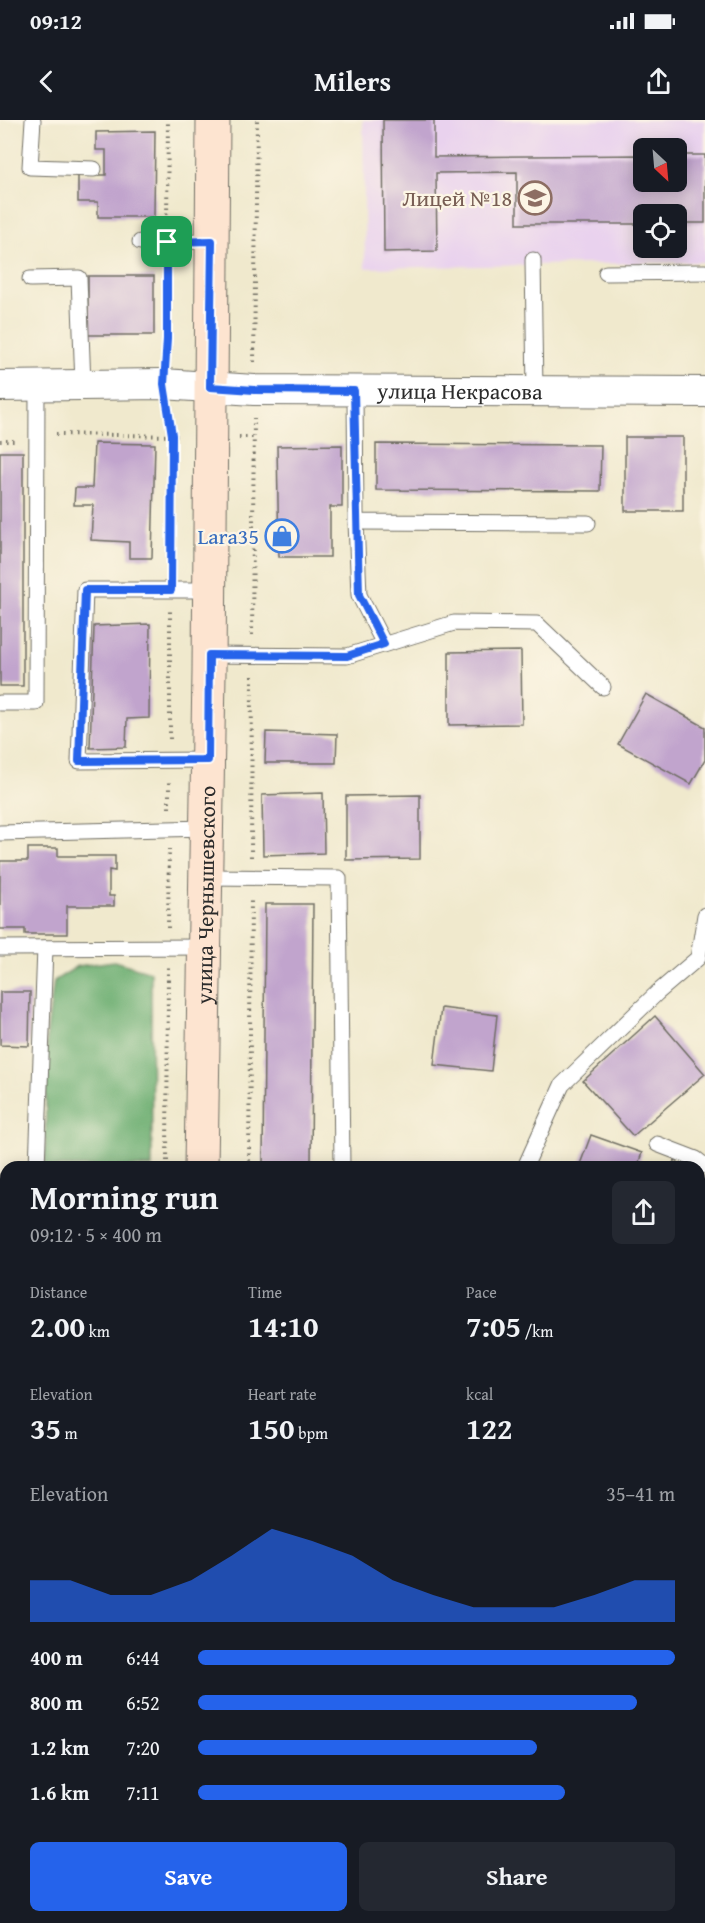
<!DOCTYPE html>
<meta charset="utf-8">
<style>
body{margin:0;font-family:"Gentium Book Plus",serif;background:#242831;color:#f1f3f6;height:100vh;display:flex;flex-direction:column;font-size:22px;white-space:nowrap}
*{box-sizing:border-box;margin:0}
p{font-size:20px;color:#9ea1a6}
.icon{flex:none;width:33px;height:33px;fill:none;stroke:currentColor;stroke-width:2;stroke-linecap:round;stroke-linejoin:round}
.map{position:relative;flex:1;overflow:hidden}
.drawer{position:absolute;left:0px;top:1041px;width:705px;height:762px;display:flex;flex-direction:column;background:#171b24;border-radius:18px 18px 0 0;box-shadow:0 3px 15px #0003}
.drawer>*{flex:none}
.needle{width:39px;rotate:154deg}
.buttons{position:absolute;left:633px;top:18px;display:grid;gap:12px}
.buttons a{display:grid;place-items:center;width:54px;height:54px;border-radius:9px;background:#171b24;box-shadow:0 3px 15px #0003;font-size:30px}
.pin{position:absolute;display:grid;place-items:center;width:51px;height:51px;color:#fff;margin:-26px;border-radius:12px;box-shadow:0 3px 9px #0006}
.round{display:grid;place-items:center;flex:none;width:63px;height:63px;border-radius:9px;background:#242831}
.overview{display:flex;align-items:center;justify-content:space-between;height:102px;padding:0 30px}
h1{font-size:33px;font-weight:700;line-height:45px}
.figures{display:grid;grid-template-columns:repeat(3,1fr);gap:9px;height:102px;padding:6px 30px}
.figures div{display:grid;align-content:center}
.figures b{font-size:30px;font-weight:700}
.figures small{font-size:16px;font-weight:400}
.figures p{font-size:16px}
.chart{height:168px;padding:12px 30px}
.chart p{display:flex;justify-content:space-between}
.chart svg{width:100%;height:108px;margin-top:6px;fill:#2563eb;opacity:.7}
.cta{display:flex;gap:12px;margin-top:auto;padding:12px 30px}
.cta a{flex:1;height:69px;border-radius:9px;background:#2563eb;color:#fff;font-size:24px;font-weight:700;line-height:69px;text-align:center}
.cta a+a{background:#242831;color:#f1f3f6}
ul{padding:0 30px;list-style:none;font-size:20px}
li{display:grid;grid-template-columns:96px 72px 1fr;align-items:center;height:45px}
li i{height:15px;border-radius:8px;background:#2563eb}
.status{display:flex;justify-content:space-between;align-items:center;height:42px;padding:0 30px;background:#171b24;direction:ltr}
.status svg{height:16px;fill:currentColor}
header{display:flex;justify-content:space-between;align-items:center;height:78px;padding:0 30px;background:#171b24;font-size:27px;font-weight:700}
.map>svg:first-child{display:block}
</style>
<div class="status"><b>09:12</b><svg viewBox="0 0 49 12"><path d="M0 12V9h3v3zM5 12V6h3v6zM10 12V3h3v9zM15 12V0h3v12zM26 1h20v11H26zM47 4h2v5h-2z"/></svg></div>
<header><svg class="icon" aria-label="back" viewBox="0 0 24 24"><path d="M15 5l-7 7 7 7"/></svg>Milers<svg class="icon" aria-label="share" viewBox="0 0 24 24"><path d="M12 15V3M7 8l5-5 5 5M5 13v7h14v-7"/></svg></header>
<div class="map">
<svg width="705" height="1803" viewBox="0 0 705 1803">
<rect width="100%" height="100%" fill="#fcf5e5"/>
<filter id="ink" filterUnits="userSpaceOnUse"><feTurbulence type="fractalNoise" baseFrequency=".0167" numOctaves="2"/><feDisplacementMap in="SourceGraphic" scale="12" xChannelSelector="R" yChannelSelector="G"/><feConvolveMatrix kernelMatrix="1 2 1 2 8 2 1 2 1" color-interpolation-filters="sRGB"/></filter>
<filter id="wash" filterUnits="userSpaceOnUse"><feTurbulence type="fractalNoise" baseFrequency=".008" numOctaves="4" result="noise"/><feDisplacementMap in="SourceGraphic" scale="24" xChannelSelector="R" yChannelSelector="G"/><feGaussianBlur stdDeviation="1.35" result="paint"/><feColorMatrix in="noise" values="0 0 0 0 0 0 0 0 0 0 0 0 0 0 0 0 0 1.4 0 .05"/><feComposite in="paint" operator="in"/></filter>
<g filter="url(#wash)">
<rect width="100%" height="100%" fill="#f0e9cd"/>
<path fill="#e9d2ee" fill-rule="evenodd" d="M363 0H705V142L365 148ZM644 28H676V62H644ZM644 94H676V128H644Z"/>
<g fill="#6daf72" stroke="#4c6d4e" stroke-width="1.5">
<path d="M114 841 151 852 152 1047H45L47 912 54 861 78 846Z"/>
<path d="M6 1130V1206H0V1131Z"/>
</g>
<g id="blocks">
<g fill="#c1a4cd">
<path d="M383 0H434V37L644 35V62H676V35H705V103H676V94H644V104H517V52L436 53 437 131 384 132Z"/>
<path d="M155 11 154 97H98V82H78V55H106V30H96V12Z"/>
<rect x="88" y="156" width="66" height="59"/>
<rect x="625" y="317" width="58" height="74"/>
<path d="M94 323 155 324 152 438H129V422L91 420 93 385H74L75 368H92Z"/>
<path d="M376 324 601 325 600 371 376 370Z"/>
<path d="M342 325V387H330V437H279L277 326Z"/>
<rect x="0" y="332" width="23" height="234"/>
<path d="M150 504 149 598 127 599 126 627 90 628 94 506Z"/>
<path d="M521 531 522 604 449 605V532Z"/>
<path d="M646 574 705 607V640L691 664 618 624Z"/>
<path d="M266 612 337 614 336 643H265Z"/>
<path d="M323 673 324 733 263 735 262 675Z"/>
<path d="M420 675V739L346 740V676Z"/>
<path d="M28 728H58V736H115V751L109 750V776H114V786H67V814H25V809H0V741H28Z"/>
<path d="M265 784H313L311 1047H263Z"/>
<path d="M0 872H30L29 926 0 925Z"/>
<path d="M441 888 497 895 491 951 434 945Z"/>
<path d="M655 896 705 954 633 1016 583 961Z"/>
<path d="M591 1015 642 1033 637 1047H579Z"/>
<path d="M675 1040 683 1047H670Z"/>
<path d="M0 1054 6 1055V1110H0Z"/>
<path d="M699 1059 705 1064V1143L699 1139Z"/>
<path d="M705 1203V1279L699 1274V1211Z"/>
<path d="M699 1515 705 1545V1597L699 1598Z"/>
<path d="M6 1635V1797H54L55 1803H1L0 1636Z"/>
</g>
</g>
</g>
<g filter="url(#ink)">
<use href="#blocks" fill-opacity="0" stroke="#706e64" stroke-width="1.5"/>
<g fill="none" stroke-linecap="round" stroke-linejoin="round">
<defs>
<g id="service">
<path d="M33 0 30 47 94 49"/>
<path d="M140 122 212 121"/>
<path d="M533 140 535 271"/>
<path d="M606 153 705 152"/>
<path d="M30 159 79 158 83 265"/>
<path d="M355 271 356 402 588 403"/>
<path d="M356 402 359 475 384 524"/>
<path d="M209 535 347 536 454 503 537 504 603 567"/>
<path d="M0 583H36L37 265"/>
<path d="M208 640 79 641 85 470H210"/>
<path d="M0 713 207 708"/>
<path d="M206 757 339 758 342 1047"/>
<path d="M0 828 205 827"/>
<path d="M657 1024 696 1039 705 1046"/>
<path d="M37 1047 45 828"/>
<path d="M525 1047 562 965 657 873 698 838 705 795"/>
<path d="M699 1182 705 1177"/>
<path d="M0 1297 6 1334"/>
<path d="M699 1350 705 1395"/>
<path d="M0 1407 6 1406"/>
<path d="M0 1606 6 1605"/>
<path d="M699 1616 705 1615"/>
<path d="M416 1803 447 1797"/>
</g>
<g id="minor">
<path id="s1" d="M0 266 163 264 254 270 705 272"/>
</g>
<path id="tertiary" d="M0 1251H6"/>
<g id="secondary">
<path id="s2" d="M201 1047 209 552 213 0"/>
<path d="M253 1797 254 1803"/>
</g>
</defs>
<use href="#service" stroke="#706e64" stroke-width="17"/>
<use href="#minor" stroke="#706e64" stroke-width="32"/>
<use href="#tertiary" stroke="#706e64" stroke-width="35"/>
<use href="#secondary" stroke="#706e64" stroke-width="35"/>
<g stroke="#706e64" stroke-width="4" stroke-dasharray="1.5 4.5" stroke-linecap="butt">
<path d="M167 101 168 0"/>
<path d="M166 236 167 142"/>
<path d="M254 242 257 0"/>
<path d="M168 291 172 315 171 451"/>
<path d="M56 314 181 316"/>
<path d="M239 317H253"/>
<path d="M0 321H17"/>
<path d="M252 515 254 298"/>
<path d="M170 619V489"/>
<path d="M169 688V660"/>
<path d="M251 737 252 556"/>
<path d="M168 808 169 729"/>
<path d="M167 1047 168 846"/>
<path d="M249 1047 251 778"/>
<path d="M83 1797 84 1803"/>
<path d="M201 1797V1803"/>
<path d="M351 1797 352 1803"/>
</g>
<use href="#service" stroke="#fff" stroke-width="15"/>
<use href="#minor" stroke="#fff" stroke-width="30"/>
<use href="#tertiary" stroke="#fff" stroke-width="33"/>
<use href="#secondary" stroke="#fde4d0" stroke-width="33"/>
</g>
</g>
<g fill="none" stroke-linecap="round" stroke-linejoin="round" filter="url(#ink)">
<defs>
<path id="route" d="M212 121 210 267 254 270 354 271 359 475 384 524 347 536 209 535 208 640 79 641 85 470H171L172 315 164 264 167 219V122Z"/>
</defs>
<use href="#route" stroke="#fff" stroke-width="12"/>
<use href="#route" stroke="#2563eb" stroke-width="8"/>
</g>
<defs>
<symbol id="school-ring" viewBox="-11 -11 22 22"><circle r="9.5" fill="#fcf5e5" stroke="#8d6e63" stroke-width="1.5"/><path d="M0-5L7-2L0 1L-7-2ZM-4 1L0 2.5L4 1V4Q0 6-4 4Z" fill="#8d6e63"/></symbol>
<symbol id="shop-ring" viewBox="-11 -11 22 22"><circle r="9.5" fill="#fcf5e5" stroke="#3f7fe0" stroke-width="1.5"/><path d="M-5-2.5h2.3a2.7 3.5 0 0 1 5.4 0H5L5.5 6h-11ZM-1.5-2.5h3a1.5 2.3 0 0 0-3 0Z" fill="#3f7fe0"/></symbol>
</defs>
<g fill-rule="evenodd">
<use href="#school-ring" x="516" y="59" width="38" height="38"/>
<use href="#shop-ring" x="263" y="397" width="38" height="38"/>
</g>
<g text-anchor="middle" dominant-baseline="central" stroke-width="4.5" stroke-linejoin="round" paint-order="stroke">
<g font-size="22" fill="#785e54" stroke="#fcf5e5" text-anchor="end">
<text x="512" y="78">Лицей №18</text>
</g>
<g font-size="22" fill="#2b2b2b" stroke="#fcf5e5">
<text stroke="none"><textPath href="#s1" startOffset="460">улица Некрасова</textPath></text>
<text stroke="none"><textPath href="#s2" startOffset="272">улица Чернышевского</textPath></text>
</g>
<g font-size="22" fill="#366cbe" stroke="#fcf5e5" text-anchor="end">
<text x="259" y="416">Lara35</text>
</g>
</g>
</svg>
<div class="buttons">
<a><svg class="needle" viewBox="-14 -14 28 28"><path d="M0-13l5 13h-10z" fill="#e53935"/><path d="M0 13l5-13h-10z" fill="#9ea1a6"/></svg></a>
<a><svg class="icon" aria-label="locate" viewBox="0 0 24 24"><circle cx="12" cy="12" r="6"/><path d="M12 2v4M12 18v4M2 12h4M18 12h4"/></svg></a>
</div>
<div class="pin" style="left:167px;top:122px;background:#1e9e55"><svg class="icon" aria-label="arrive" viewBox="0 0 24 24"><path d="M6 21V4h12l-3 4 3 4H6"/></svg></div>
<section class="drawer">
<div class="overview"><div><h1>Morning run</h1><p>09:12 · 5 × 400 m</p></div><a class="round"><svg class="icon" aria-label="share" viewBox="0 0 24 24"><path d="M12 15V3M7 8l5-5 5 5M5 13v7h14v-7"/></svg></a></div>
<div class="figures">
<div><p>Distance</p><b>2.00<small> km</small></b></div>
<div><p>Time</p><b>14:10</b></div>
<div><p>Pace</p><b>7:05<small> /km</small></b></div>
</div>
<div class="figures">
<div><p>Elevation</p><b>35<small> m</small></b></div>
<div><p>Heart rate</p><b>150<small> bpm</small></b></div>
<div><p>kcal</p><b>122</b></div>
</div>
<div class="chart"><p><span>Elevation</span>35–41 m</p>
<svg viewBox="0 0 160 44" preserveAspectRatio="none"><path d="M0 44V27L10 27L20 33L30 33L40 27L50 17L60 6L70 11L80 17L90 27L100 33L110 38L120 38L130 38L140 33L150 27L160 27V44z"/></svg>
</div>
<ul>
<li><b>400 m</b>6:44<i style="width:100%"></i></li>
<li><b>800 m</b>6:52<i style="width:92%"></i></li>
<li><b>1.2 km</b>7:20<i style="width:71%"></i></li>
<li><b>1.6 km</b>7:11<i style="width:77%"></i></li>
</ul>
<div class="cta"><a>Save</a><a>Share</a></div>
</section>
</div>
